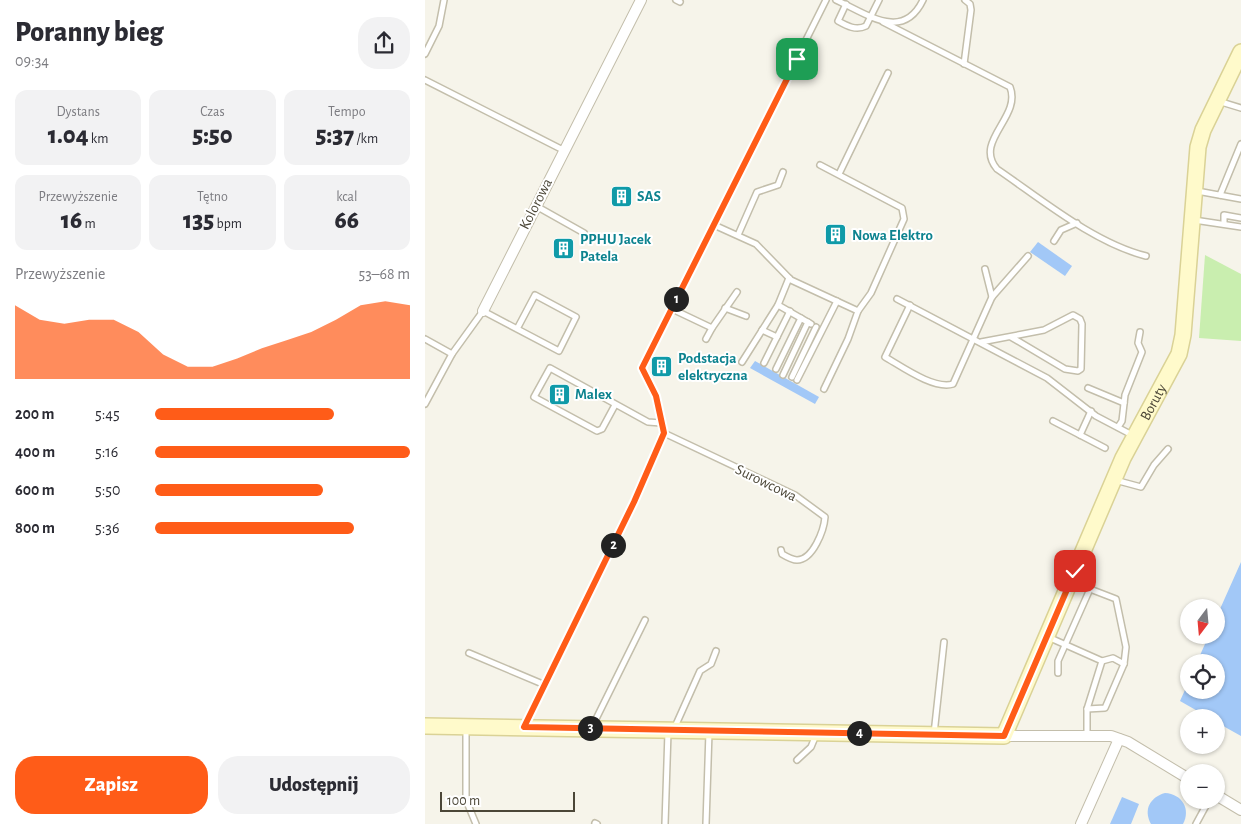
<!DOCTYPE html>
<html lang="pl">
<meta charset="utf-8">
<style>
body{margin:0;font-family:"Alegreya Sans",sans-serif;background:#f2f2f3;color:#2b2b33;height:100vh;display:flex;flex-direction:column;font-size:19px;white-space:nowrap}
*{box-sizing:border-box;margin:0}
p{font-size:16px;color:#7c7c81}
.icon{flex:none;width:28px;height:28px;fill:none;stroke:currentColor;stroke-width:2;stroke-linecap:round;stroke-linejoin:round}
.map{position:relative;flex:1;overflow:hidden}
.details{display:flex;flex-direction:column;background:#fff;width:425px}
.details>*{flex:none}
.needle{width:32px;rotate:196deg}
.controls{position:absolute;left:755px;top:599px;display:grid;gap:10px}
.controls a{display:grid;place-items:center;width:45px;height:45px;border-radius:50%;background:#fff;box-shadow:0 1px 4px #0004;font-size:25px}
.scale{position:absolute;left:15px;bottom:12px;width:135px;box-sizing:border-box;padding-left:5px;border:2px solid #4b4637;border-top:0;font-size:14px;line-height:18px;white-space:nowrap;color:#4b4637;-webkit-text-stroke:4px #fff;paint-order:stroke}
.pin{position:absolute;display:grid;place-items:center;width:42px;height:42px;color:#fff;margin:-21px;border-radius:10px;box-shadow:0 2px 8px #0006}
.km{position:absolute;width:25px;height:25px;margin:-12px;border-radius:50%;background:#222;color:#fff;font-size:14px;line-height:25px;text-align:center}
.round{display:grid;place-items:center;flex:none;width:52px;height:52px;border-radius:20px;background:#f2f2f3}
.headline{display:flex;align-items:center;justify-content:space-between;height:85px;padding:0 15px}
h1{font-size:28px;font-weight:800;line-height:38px}
.metrics{display:grid;grid-template-columns:repeat(3,1fr);gap:8px;height:85px;padding:5px 15px}
.metrics div{display:grid;align-content:center;border-radius:12px;background:#f2f2f3;text-align:center}
.metrics b{font-size:25px;font-weight:800}
.metrics small{font-size:14px;font-weight:400}
.metrics p{font-size:14px}
.chart{height:140px;padding:10px 15px}
.chart p{display:flex;justify-content:space-between}
.chart svg{width:100%;height:90px;margin-top:5px;fill:#ff5c18;opacity:.7}
.primary-button{display:flex;gap:10px;margin-top:auto;padding:10px 15px}
.primary-button a{flex:1;height:58px;border-radius:20px;background:#ff5c18;color:#fff;font-size:20px;font-weight:800;line-height:58px;text-align:center}
.primary-button a+a{background:#f2f2f3;color:#2b2b33}
ul{padding:0 15px;list-style:none;font-size:16px}
li{display:grid;grid-template-columns:80px 60px 1fr;align-items:center;height:38px}
li i{height:12px;border-radius:6px;background:#ff5c18}
main{display:flex;flex:1;min-height:0}
.map>svg:first-child{display:block}
</style>
<main>
<section class="details">
<div class="headline"><div><h1>Poranny bieg</h1><p>09:34</p></div><a class="round"><svg class="icon" aria-label="share" viewBox="0 0 24 24"><path d="M12 15V3M7 8l5-5 5 5M5 13v7h14v-7"/></svg></a></div>
<div class="metrics">
<div><p>Dystans</p><b>1.04<small> km</small></b></div>
<div><p>Czas</p><b>5:50</b></div>
<div><p>Tempo</p><b>5:37<small> /km</small></b></div>
</div>
<div class="metrics">
<div><p>Przewyższenie</p><b>16<small> m</small></b></div>
<div><p>Tętno</p><b>135<small> bpm</small></b></div>
<div><p>kcal</p><b>66</b></div>
</div>
<div class="chart"><p><span>Przewyższenie</span>53–68 m</p>
<svg viewBox="0 0 160 44" preserveAspectRatio="none"><path d="M0 44V8L10 15L20 17L30 15L40 15L50 21L60 32L70 38L80 38L90 34L100 29L110 25L120 21L130 15L140 8L150 6L160 8V44z"/></svg>
</div>
<ul>
<li><b>200 m</b>5:45<i style="width:70%"></i></li>
<li><b>400 m</b>5:16<i style="width:100%"></i></li>
<li><b>600 m</b>5:50<i style="width:66%"></i></li>
<li><b>800 m</b>5:36<i style="width:78%"></i></li>
</ul>
<div class="primary-button"><a>Zapisz</a><a>Udostępnij</a></div>
</section>
<div class="map">
<svg width="816" height="824" viewBox="0 0 816 824">
<rect width="100%" height="100%" fill="#f6f4ea"/>
<path fill="#c9eeaf" d="M780 255 816 274V341L774 338Z"/>
<g fill="#a2c8f7">
<path d="M613 242 647 266 640 276 605 252Z"/>
<path d="M330 361 394 397 390 404 325 368Z"/>
<path d="M816 562V736L791 722V718L783 717 755 701 764 681V690H791V662H772L784 635H791V618Z"/>
<path d="M740 793C757 794 766 809 758 824H726C718 810 725 797 740 793Z"/>
<path d="M697 797 714 804 706 824H685Z"/>
</g>
<g fill="none" stroke-linecap="round" stroke-linejoin="round">
<defs>
<g id="lane">
<path d="M251 0 255 2"/>
<path d="M411 0C442 14 478 42 498 0"/>
<path d="M421 4 413 21C422 26 431 31 441 26L454 0"/>
<path d="M458 22 585 87C597 117 548 141 572 169 616 199 669 243 721 256"/>
<path d="M0 54 14 26 19 0"/>
<path d="M539 64 546 10 545 4 540 0"/>
<path d="M0 80 138 150"/>
<path d="M793 101 816 108"/>
<path d="M414 174 463 73"/>
<path d="M772 191 816 199"/>
<path d="M795 195 816 144"/>
<path d="M111 206 159 233"/>
<path d="M769 220 816 227"/>
<path d="M799 224V215L816 218"/>
<path d="M289 225 331 244 366 280 433 311 446 293 479 219 477 208 395 165"/>
<path d="M313 235 332 192 353 185 358 172"/>
<path d="M629 241 636 230 652 223"/>
<path d="M560 269 567 297"/>
<path d="M472 299 622 378 671 416 709 436"/>
<path d="M353 305 386 324"/>
<path d="M485 305 460 357C476 366 509 390 528 384L567 297 603 256"/>
<path d="M300 308 321 316"/>
<path d="M247 309 287 328 281 339"/>
<path d="M287 328 312 292"/>
<path d="M337 330 352 337"/>
<path d="M0 339 27 354"/>
<path d="M556 342 619 330 648 315 655 319 657 324 656 369 653 371 640 369 586 337"/>
<path d="M317 362 353 305 364 278"/>
<path d="M339 363 365 311"/>
<path d="M351 369 376 318"/>
<path d="M358 375 383 322"/>
<path d="M367 377 391 327"/>
<path d="M372 380 412 301"/>
<path d="M663 388 699 403"/>
<path d="M399 389 423 339 433 311"/>
<path d="M0 404 27 354 58 311 134 351 151 317 110 295 92 329"/>
<path d="M190 405 177 429 172 431 109 397 125 368 223 422 236 423"/>
<path d="M628 421 680 448"/>
<path d="M693 427 697 421 700 395 717 352 713 343 715 332"/>
<path d="M239 433 370 495 400 517C399 530 388 560 372 560 367 560 362 557 357 554L356 550"/>
<path d="M655 435 666 411"/>
<path d="M690 480 716 487 729 465 743 449"/>
<path d="M623 637 677 661 662 709V736"/>
<path d="M44 653 120 685"/>
<path d="M677 661 688 658 699 664"/>
<path d="M633 673V661L665 589 691 599 701 647 699 664 680 708 662 709"/>
<path d="M99 726 209 502 239 433 231 396 217 368 401 0"/>
<path d="M169 728V723L220 620"/>
<path d="M41 729V800L51 824"/>
<path d="M249 729 275 671 286 664 291 651"/>
<path d="M509 734 519 642"/>
<path d="M372 760 386 747 391 735"/>
<path d="M170 823 172 824"/>
<path d="M240 824 243 732"/>
<path d="M281 824 284 732"/>
<path d="M771 824 784 800"/>
</g>
<g id="street">
<path d="M58 311 216 0"/>
<path d="M579 736H686L703 742 764 779"/>
<path d="M791 795 816 810"/>
<path d="M656 824 694 739"/>
</g>
<g id="secondary">
<path id="s1" d="M0 726 579 736 698 458 754 354 758 335 773 147 778 130 816 52"/>
</g>
</defs>
<use href="#lane" stroke="#c3beab" stroke-width="8"/>
<use href="#street" stroke="#c3beab" stroke-width="12"/>
<use href="#secondary" stroke="#dad296" stroke-width="18"/>
<use href="#lane" stroke="#fff" stroke-width="5"/>
<use href="#street" stroke="#fff" stroke-width="10"/>
<use href="#secondary" stroke="#fffacb" stroke-width="15"/>
</g>
<g fill="none" stroke-linecap="round" stroke-linejoin="round">
<defs>
<path id="route" d="M372 59 217 368 231 396 239 433 209 502 99 727 579 736 650 571"/>
</defs>
<use href="#route" stroke="#fff" stroke-width="10"/>
<use href="#route" stroke="#ff5c18" stroke-width="6"/>
</g>
<defs>
<symbol id="building-square" viewBox="-11 -11 22 22"><rect x="-9" y="-9" width="18" height="18" rx="4" fill="#0f9aa8" stroke="#fff"/><path d="M-4-6H4V6H1V3H-1V6H-4ZM-2.5-4.3h1.7v1.8h-1.7ZM.8-4.3h1.7v1.8H.8ZM-2.5-1h1.7V.8h-1.7ZM.8-1h1.7V.8H.8Z" fill="#fff"/></symbol>
</defs>
<g fill-rule="evenodd">
<use href="#building-square" x="184" y="184" width="25" height="25"/>
<use href="#building-square" x="398" y="222" width="25" height="25"/>
<use href="#building-square" x="126" y="236" width="25" height="25"/>
<use href="#building-square" x="224" y="354" width="25" height="25"/>
<use href="#building-square" x="122" y="382" width="25" height="25"/>
</g>
<g text-anchor="middle" dominant-baseline="central" stroke-width="4" stroke-linejoin="round" paint-order="stroke">
<g font-size="15" font-weight="bold" fill="#0d838f" stroke="#fff" text-anchor="start">
<text x="212" y="196">SAS</text>
<text x="427" y="235">Nowa Elektro</text>
<text x="155" y="239">PPHU Jacek<tspan x="155" dy="17">Patela</tspan></text>
<text x="253" y="358">Podstacja<tspan x="253" dy="17">elektryczna</tspan></text>
<text x="150" y="394">Malex</text>
</g>
<g font-size="15" fill="#4b4637" stroke="#fff">
<text transform="translate(111 204) rotate(-63)">Kolorowa</text>
<text stroke="none"><textPath href="#s1" startOffset="945">Boruty</textPath></text>
<text transform="translate(341 483) rotate(26)">Surowcowa</text>
</g>
</g>
</svg>
<div class="controls">
<a><svg class="needle" viewBox="-14 -14 28 28"><path d="M0-13l5 13h-10z" fill="#e53935"/><path d="M0 13l5-13h-10z" fill="#7c7c81"/></svg></a>
<a><svg class="icon" aria-label="locate" viewBox="0 0 24 24"><circle cx="12" cy="12" r="6"/><path d="M12 2v4M12 18v4M2 12h4M18 12h4"/></svg></a>
<a>+</a>
<a>−</a>
</div>
<div class="scale">100 m</div>
<div class="pin" style="left:372px;top:59px;background:#1e9e55"><svg class="icon" aria-label="arrive" viewBox="0 0 24 24"><path d="M6 21V4h12l-3 4 3 4H6"/></svg></div>
<div class="pin" style="left:650px;top:571px;background:#d93025"><svg class="icon" aria-label="check" viewBox="0 0 24 24"><path d="M5 12l5 5 9-10"/></svg></div>
<b class="km" style="left:251px;top:299px">1</b>
<b class="km" style="left:188px;top:545px">2</b>
<b class="km" style="left:165px;top:728px">3</b>
<b class="km" style="left:434px;top:733px">4</b>
</div>
</main>
